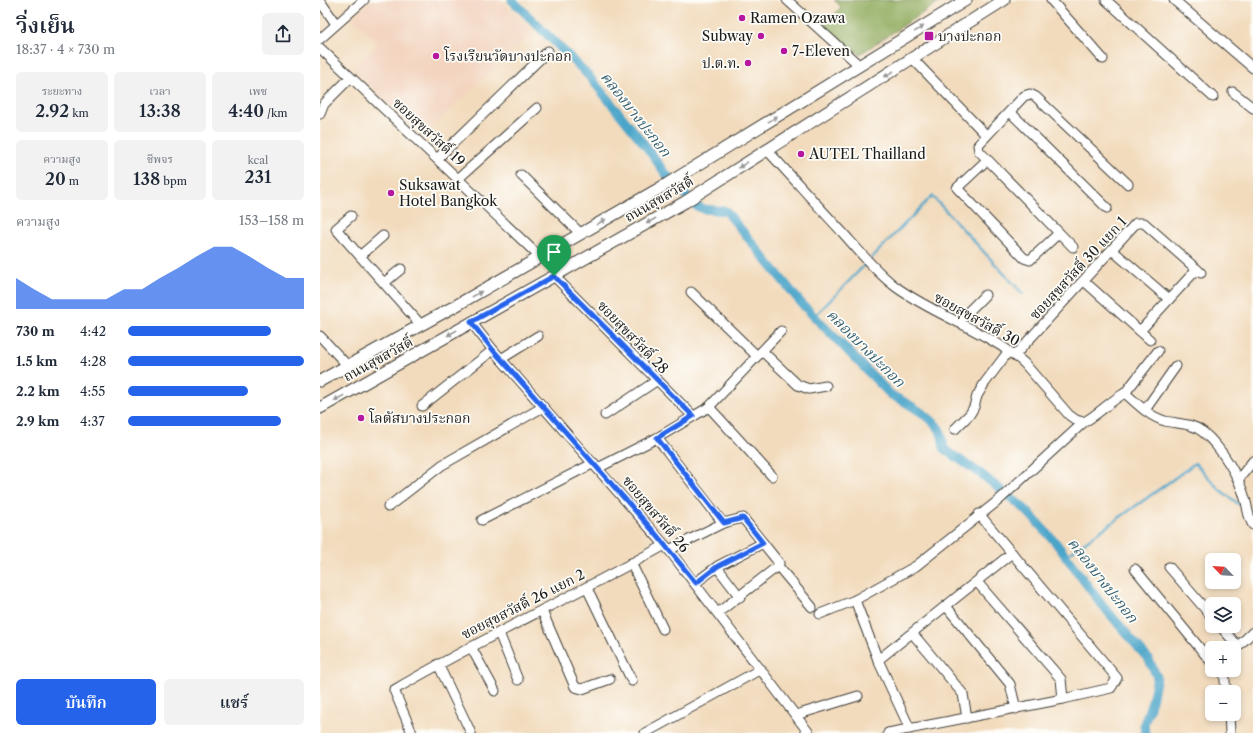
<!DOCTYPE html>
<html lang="th">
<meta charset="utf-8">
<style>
body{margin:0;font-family:"Libre Caslon Text","Noto Serif Thai",serif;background:#f2f2f3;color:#1f2937;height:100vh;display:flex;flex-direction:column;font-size:15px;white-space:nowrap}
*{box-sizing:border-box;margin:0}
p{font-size:13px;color:#747a83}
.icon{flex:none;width:22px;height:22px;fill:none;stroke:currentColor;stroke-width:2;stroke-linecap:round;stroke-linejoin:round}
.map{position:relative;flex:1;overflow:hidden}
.sheet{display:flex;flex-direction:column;background:#fff;width:320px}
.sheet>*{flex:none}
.needle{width:26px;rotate:295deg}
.controls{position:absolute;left:885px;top:553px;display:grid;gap:8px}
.controls a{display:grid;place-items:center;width:36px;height:36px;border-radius:6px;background:#fff;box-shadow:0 2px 6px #0003;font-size:20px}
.pin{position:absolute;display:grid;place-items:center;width:34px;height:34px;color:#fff;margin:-41px -17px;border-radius:50% 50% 50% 0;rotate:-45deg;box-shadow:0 0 4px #0007}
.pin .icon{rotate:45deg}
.round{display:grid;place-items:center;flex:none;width:42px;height:42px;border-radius:6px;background:#f2f2f3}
.headline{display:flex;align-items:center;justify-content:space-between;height:68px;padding:0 16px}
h1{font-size:22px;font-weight:600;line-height:30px}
.stats{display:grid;grid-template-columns:repeat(3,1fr);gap:6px;height:68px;padding:4px 16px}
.stats div{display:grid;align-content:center;border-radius:6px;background:#f2f2f3;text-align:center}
.stats b{font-size:17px;font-weight:600}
.stats small{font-size:11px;font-weight:400}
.stats p{font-size:11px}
.chart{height:112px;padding:8px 16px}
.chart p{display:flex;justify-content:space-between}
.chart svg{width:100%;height:72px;margin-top:4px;fill:#2563eb;opacity:.7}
.primary-button{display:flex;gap:8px;margin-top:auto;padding:8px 16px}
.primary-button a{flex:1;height:46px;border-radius:6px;background:#2563eb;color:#fff;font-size:16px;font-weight:600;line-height:46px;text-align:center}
.primary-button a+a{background:#f2f2f3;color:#1f2937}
ul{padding:0 16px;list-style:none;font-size:13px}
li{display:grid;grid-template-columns:64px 48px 1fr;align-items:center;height:30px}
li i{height:10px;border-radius:5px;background:#2563eb}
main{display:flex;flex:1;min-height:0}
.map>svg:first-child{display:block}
</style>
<main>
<section class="sheet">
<div class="headline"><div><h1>วิ่งเย็น</h1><p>18:37 · 4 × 730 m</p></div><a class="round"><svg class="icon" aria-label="share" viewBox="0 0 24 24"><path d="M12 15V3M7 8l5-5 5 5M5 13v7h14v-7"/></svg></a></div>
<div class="stats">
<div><p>ระยะทาง</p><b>2.92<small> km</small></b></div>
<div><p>เวลา</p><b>13:38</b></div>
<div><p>เพซ</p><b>4:40<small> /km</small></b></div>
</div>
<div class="stats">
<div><p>ความสูง</p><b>20<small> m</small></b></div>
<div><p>ชีพจร</p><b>138<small> bpm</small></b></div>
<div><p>kcal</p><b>231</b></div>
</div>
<div class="chart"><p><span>ความสูง</span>153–158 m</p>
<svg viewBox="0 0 160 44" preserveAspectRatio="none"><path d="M0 44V25L10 32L20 38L30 38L40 38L50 38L60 32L70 32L80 25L90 19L100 12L110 6L120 6L130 12L140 19L150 25L160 25V44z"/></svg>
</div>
<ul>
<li><b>730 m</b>4:42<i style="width:81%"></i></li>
<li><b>1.5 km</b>4:28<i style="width:100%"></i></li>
<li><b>2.2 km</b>4:55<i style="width:68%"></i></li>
<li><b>2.9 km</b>4:37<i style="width:87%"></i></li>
</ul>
<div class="primary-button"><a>บันทึก</a><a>แชร์</a></div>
</section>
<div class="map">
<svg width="933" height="733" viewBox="0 0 933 733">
<rect width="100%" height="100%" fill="#fdfcf7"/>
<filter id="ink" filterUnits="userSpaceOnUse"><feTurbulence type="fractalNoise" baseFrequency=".025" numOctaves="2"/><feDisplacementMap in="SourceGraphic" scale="8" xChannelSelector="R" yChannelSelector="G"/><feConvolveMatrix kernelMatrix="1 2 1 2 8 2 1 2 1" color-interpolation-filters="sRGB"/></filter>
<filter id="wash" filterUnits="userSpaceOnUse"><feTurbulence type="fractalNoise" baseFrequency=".012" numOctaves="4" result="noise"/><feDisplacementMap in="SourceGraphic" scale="16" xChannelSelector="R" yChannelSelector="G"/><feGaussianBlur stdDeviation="0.9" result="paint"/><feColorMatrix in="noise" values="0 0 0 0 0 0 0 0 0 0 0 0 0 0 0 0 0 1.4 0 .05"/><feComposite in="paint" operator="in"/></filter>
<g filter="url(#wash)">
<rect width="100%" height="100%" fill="#f2dbbd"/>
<path fill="#f3d4bf" d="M52 0H179L214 31 102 136 33 69 58 43 32 18Z"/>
<path fill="#91ac5f" stroke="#56643e" d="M514 0H622L540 54 504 27 521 7Z"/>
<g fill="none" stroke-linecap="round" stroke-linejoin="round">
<g stroke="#4ba5c9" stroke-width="2.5">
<path d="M494 317 612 196 703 294"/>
<path d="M747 555C789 524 833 495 875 463L900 490 920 505"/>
</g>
<path stroke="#4ba5c9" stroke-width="9" d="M192 0 268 75 325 145 345 173 376 206 384 209 406 211 482 304 571 395C584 401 617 419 621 433 623 438 623 444 624 449L661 474 705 509 736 543 779 601 829 660 837 677 832 701 824 724 825 733"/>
</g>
</g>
<g filter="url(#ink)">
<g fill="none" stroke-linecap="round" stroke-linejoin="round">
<defs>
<g id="minor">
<path d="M467 0 540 66"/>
<path d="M731 0 783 59"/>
<path d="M786 0 893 97"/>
<path d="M854 0 933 68"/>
<path d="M0 1 16 24"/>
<path d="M0 39 44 0"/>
<path d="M0 48 220 257"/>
<path d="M593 59 666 135"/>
<path d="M913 92 933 108"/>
<path d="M690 112 787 208"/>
<path d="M0 114 4 104 30 78"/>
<path d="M447 150C472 177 497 205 523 233 539 251 556 272 576 287 616 316 666 330 704 363L749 415 756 420 764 422C779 414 790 401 805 393 816 403 830 417 845 421 858 424 872 423 883 432 902 448 920 478 926 502 928 510 928 517 933 525"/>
<path d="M118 158 228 51"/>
<path d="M667 160 637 188 704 258 710 260 739 233"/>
<path d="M201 175 261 234"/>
<path d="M139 178 217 108"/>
<path d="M31 216 16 229 101 325"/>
<path d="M753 247 659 151 658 145 704 96 710 94 716 97 808 184"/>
<path d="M792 250 849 299"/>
<path d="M40 256 63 236"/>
<path d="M234 276 373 416"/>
<path d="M764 281 830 340"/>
<path d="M64 283 81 269"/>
<path d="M371 292 437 356"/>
<path d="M151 322 173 350 349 550 489 733"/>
<path d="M638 322 665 295"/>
<path d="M820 331 877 269"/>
<path d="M0 336 27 365"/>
<path d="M442 351 461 331"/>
<path d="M695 355 816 223H824L881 273"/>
<path d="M181 359 218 336"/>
<path d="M805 393 838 351"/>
<path d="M102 406 173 350"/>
<path d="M389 407 452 476"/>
<path d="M825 410 856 366"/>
<path d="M285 415 336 381"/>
<path d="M635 429 650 414 654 407 657 396 664 384 688 352"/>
<path d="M337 438 403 523"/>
<path d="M278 468 337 438 389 407 442 351 478 385 489 389 506 386"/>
<path d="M918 480 933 461"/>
<path d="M68 507 122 465 223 407"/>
<path d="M162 520 274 463"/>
<path d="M349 550 403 523 423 518 459 563 458 566 492 607"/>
<path d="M311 563 343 629"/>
<path d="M397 567 420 597"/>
<path d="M849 567 892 617"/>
<path d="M815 569 892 663"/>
<path d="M657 582 741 679 743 699"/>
<path d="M375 583 398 566 443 543"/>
<path d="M267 588 312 681"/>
<path d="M535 600 558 660 590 729"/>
<path d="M626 606 690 684 696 709"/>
<path d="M222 611 255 687 262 689 290 679"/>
<path d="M399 612 458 566"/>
<path d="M500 614 535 600 596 566 679 500 764 422"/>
<path d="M900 626 918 646"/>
<path d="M179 633 198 680"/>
<path d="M593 634 643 694 647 718"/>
<path d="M151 647 175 691"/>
<path d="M915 649 933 632"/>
<path d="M558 660 692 553"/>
<path d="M118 664 151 733"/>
<path d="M904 670 906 692"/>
<path d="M909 714 910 733"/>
<path d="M476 715 538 696"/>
<path d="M92 733 74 690C162 638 256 595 345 545"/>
<path d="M325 733 441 669"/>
<path d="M568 733 743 699 791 688 797 678 659 514"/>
</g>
<g id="major">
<path d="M0 381 137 305 347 184 646 0"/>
<path d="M0 408 365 202 684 0"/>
</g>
</defs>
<use href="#minor" stroke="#3c3934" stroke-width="11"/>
<use href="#major" stroke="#3c3934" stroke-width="13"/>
<use href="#minor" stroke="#fff" stroke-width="9"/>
<use href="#major" stroke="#fff" stroke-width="11"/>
</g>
<defs><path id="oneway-solid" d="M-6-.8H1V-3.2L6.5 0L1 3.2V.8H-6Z"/></defs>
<g fill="#999">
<use href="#oneway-solid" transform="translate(599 29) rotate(-32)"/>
<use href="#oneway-solid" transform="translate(569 74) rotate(148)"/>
<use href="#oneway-solid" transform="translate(453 119) rotate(-32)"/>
<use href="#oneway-solid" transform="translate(423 165) rotate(147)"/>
<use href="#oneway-solid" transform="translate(331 221) rotate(150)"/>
<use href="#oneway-solid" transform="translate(281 222) rotate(-30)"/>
<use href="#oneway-solid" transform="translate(157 294) rotate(-30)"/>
<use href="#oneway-solid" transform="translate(132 333) rotate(150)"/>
<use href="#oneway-solid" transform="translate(19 398) rotate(151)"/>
</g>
</g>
<g fill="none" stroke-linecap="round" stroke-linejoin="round" filter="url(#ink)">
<defs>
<path id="route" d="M234 276 373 416 337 438 404 523 423 518 443 543 398 566 376 583 335 533 173 350 151 322Z"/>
</defs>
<use href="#route" stroke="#fff" stroke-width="8"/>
<use href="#route" stroke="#2563eb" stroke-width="5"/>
</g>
<g fill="#b5179e" stroke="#fdfcf7" stroke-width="1.5">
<circle cx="422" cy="18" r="4"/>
<circle cx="441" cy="36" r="4"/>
<rect x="604" y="31" width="10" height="10" rx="2"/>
<circle cx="464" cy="51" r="4"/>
<circle cx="116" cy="56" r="4"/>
<circle cx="428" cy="63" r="4"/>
<circle cx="481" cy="154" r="4"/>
<circle cx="71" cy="193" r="4"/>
<circle cx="41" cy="418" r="4"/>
</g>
<g text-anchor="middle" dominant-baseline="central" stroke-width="3.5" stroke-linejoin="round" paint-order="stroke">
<g font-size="14" fill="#1c1c1c" stroke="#fdfcf7" text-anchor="start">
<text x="430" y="18">Ramen Ozawa</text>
<text x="433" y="36" text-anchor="end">Subway</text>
<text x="618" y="36">บางปะกอก</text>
<text x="472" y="51">7-Eleven</text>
<text x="124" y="56">โรงเรียนวัดบางปะกอก</text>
<text x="420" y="63" text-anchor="end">ป.ต.ท.</text>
<text x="489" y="154">AUTEL Thailland</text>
<text x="79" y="185">Suksawat<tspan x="79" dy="16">Hotel Bangkok</tspan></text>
<text x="49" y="418">โลตัสบางประกอก</text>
</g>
<g font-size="14" fill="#1c1c1c" stroke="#fdfcf7">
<text transform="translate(109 132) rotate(43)">ซอยสุขสวัสดิ์ 19</text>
<text transform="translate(339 199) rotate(-30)">ถนนสุขสวัสดิ์</text>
<text transform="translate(758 268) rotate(-47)">ซอยสุขสวัสดิ์ 30 แยก 1</text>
<text transform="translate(657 319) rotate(29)">ซอยสุขสวัสดิ์ 30</text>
<text transform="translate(313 337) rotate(46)">ซอยสุขสวัสดิ์ 28</text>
<text transform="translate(58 359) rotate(-29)">ถนนสุขสวัสดิ์</text>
<text transform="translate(336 514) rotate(50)">ซอยสุขสวัสดิ์ 26</text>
<text transform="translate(203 604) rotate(-27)">ซอยสุขสวัสดิ์ 26 แยก 2</text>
</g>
<g font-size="15" font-style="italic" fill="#346072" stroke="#fdfcf7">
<text transform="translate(316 114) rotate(52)">คลองบางปะกอก</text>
<text transform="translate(546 348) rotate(45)">คลองบางปะกอก</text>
<text transform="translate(783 580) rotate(52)">คลองบางปะกอก</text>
</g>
</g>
</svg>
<div class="controls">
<a><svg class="needle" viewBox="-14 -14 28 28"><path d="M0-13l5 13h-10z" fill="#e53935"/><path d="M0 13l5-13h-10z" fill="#747a83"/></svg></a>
<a><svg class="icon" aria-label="layers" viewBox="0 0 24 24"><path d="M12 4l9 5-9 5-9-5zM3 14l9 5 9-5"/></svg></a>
<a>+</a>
<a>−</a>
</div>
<div class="pin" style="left:234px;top:276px;background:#1e9e55"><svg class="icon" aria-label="arrive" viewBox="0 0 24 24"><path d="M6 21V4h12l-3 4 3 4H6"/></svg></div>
</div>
</main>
